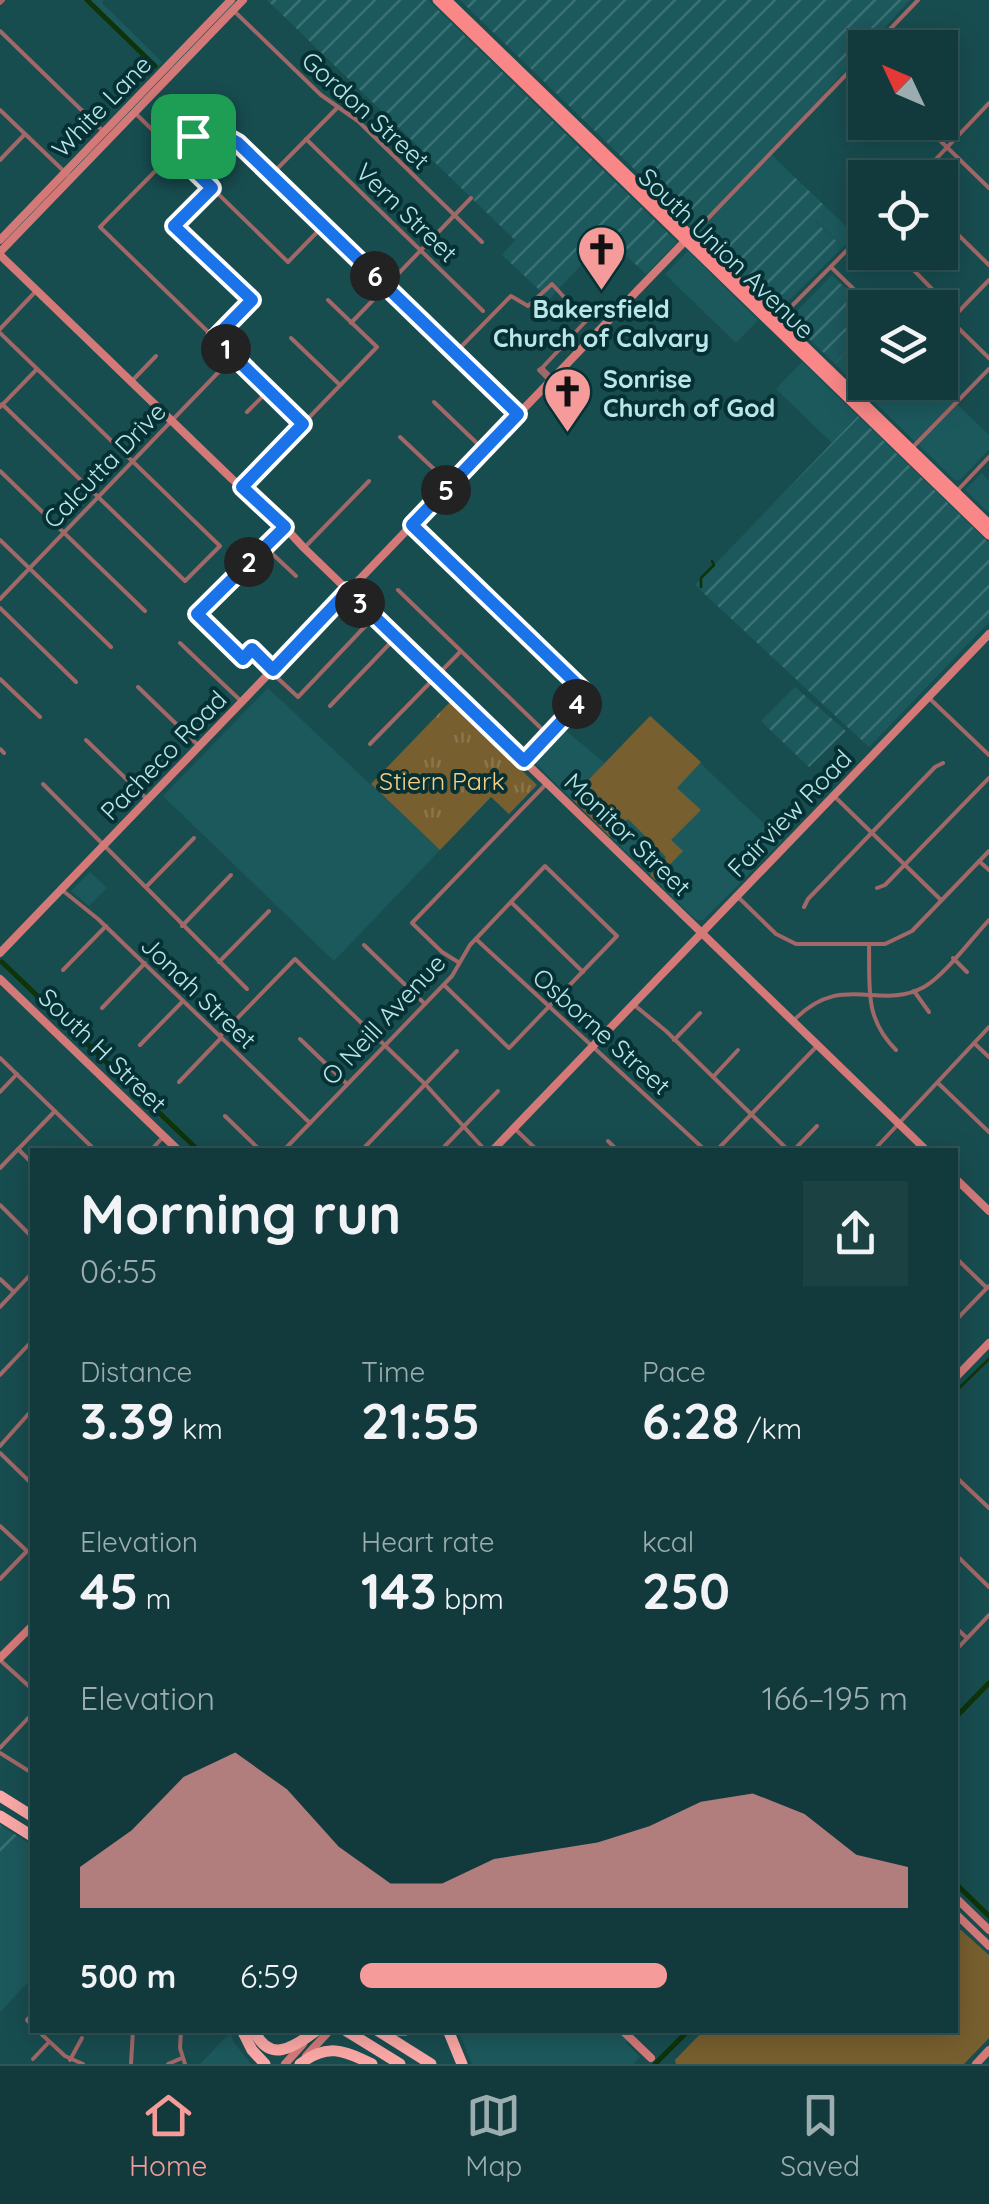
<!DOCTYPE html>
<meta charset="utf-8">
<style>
body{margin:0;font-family:Quicksand,sans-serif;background:#1b4143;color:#f1f3f6;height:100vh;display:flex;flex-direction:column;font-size:38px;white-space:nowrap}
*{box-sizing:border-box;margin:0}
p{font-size:32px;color:#9cadaf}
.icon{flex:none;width:55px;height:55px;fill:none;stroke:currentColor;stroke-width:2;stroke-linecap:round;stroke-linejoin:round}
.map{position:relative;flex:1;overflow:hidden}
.details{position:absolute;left:30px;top:1148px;width:928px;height:885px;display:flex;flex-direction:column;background:#123a3c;border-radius:0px;box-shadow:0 5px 25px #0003,0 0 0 2px #315456}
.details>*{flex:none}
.needle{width:65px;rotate:314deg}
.fabs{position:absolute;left:848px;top:30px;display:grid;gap:20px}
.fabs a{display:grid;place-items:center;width:110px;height:110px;border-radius:0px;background:#123a3c;box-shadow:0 5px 25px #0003,0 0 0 2px #315456;font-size:50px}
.pin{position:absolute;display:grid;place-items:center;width:85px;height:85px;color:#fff;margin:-42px;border-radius:20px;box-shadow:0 5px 15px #0006}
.km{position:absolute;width:50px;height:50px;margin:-25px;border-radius:50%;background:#222;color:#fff;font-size:28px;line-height:50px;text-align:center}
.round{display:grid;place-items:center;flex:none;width:105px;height:105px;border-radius:0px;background:#1b4143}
.headline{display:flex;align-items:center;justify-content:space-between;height:170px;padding:0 50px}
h1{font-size:55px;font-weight:700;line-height:75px}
.metrics{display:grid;grid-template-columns:repeat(3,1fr);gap:15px;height:170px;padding:10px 50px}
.metrics div{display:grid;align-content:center}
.metrics b{font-size:50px;font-weight:700}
.metrics small{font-size:28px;font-weight:400}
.metrics p{font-size:28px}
.chart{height:280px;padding:20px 50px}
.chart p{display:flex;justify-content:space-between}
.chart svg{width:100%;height:180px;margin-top:10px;fill:#f59b99;opacity:.7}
ul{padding:0 50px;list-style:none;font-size:32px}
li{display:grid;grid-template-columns:160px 120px 1fr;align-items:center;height:75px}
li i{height:25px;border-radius:12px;background:#f59b99}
.tab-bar{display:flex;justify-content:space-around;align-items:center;height:140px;border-top:2px solid #315456;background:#123a3c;font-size:28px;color:#9cadaf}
.tab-bar a{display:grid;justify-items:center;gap:5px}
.tab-bar .selected{color:#f59b99}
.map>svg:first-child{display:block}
</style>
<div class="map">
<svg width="989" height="2064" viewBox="0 0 989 2064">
<defs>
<pattern id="industrial-furrows" width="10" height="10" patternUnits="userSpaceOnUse" patternTransform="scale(2.5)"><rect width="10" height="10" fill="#1c595d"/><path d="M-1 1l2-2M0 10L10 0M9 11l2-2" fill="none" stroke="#3b7174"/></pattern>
<pattern id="park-tufts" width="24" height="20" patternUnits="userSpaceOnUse" patternTransform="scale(2.5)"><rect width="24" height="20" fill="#785f2f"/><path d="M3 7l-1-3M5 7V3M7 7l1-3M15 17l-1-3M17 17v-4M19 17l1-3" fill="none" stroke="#89764d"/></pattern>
</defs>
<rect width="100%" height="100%" fill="#184d50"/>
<g fill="#1c595d">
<path d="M90 0H104L102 3 162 62 158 66Z"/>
<path d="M770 153 788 171 714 247 696 229Z"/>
<path d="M828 209 855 235 843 247 816 221Z"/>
<path d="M688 251 758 320 736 343 665 274Z"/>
<path d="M865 333V382L935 383 989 435V449L960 480H955L835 364Z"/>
<path d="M802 362 858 416 832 443 776 389Z"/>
<path d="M982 473 989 481V513L965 490Z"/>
<path d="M268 688 440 850 334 961 163 796Z"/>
<path d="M651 716 782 841 703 920H696L529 757 560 726 605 763Z"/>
<path d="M90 872 107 888 89 906 71 891Z"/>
<path d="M24 1840 32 1845V1978L0 2012V1865Z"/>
<path d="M458 2030H639L626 2043 640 2057 633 2064H472Z"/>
<path d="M231 2032 233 2041 251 2064H200Z"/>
</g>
<g fill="url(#industrial-furrows)">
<path d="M267 0H428L677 242 646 274 607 238 549 299 502 255 515 240Z"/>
<path d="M460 0H910L770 153 696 229Z"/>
<path d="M788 171 828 209 816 222 843 247 780 309 714 247Z"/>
<path d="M832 275 865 308V333L835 364 789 319Z"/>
<path d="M858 416 989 543V622L869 747 695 585Z"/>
<path d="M795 687 846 731 809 767 761 721Z"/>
<path d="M0 1825 24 1840 0 1865Z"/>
</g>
<g fill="#785f2f">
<path d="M650 716 701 762 677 788 701 810 671 840 683 851 655 880 650 875 666 857 628 819 610 837 571 798Z"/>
<path d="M955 1929 961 1930 989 1955V2038L964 2064H676L675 2060 704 2030H955Z"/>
</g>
<path fill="url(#park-tufts)" d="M450 702 537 785 509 814 491 797 440 850 371 784Z"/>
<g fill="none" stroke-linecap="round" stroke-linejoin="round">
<g stroke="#0e3408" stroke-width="2.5">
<path d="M701 587V578L714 565 712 561"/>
<path d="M955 1392 989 1359"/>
</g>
<g stroke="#0e3408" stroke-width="5">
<path d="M87 0 155 66"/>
<path d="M2 962 198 1150"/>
<path d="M955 1718 989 1683"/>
<path d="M955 1883 989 1916"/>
<path d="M655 2064 689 2030"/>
</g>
<g stroke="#a16867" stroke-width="4">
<path d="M0 3 3 0"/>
<path d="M234 11 321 95 358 121 482 242"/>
<path d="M0 31 104 132"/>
<path d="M872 48 918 0"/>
<path d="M0 110 70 177"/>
<path d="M134 112 288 262 323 226"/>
<path d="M921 122 989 188"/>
<path d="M306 139 483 311"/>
<path d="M0 160 25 134"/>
<path d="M271 175 338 107"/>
<path d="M918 178 989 103"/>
<path d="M212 187 174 226 251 300 215 338"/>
<path d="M940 217 989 265"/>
<path d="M692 235 865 55"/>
<path d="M896 252 932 289 946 316 989 358"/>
<path d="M831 267 873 308"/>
<path d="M778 320 865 232"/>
<path d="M351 323 471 198"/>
<path d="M0 329 37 290"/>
<path d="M940 331 989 280"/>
<path d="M0 333 220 546 185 581 2 404"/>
<path d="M291 338 340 385"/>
<path d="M455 353 511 296 528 306 552 284 586 321 542 368"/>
<path d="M550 381 539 370 542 368 553 379"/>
<path d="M131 382 156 356"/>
<path d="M434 402 484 450"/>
<path d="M0 407 37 369"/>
<path d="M247 412 269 390"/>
<path d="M303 424 100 227 183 143C202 130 219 130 238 143L518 414"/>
<path d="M400 437 451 485"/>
<path d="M911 449 989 369"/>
<path d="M0 471 145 611"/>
<path d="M243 486 377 347 328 300"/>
<path d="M956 492 989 457"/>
<path d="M412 525 587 694 524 761"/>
<path d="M0 540 111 647"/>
<path d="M264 546 285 527"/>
<path d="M306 546 369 481"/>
<path d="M398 590 548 735"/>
<path d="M0 599 234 356"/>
<path d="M0 608 76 682"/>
<path d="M180 643 242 702"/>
<path d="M273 670 252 649 243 659 197 615 264 546 296 576"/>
<path d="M271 672 298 697 372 619"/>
<path d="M0 679 40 717"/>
<path d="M138 687 199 746"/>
<path d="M928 697 989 755"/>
<path d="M330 706 396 637"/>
<path d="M86 740 148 800"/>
<path d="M370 744 461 651"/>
<path d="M0 749 4 753"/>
<path d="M43 784 247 989"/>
<path d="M834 796 941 900"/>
<path d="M979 861 989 870"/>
<path d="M146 887 194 838"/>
<path d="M877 888 885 885 989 778"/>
<path d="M62 890 98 919 310 1123"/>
<path d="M739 898 776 934 796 944H885L912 931 989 851"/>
<path d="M511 902 583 972"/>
<path d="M804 907 808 899 935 767 943 763"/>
<path d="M182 926 231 875"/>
<path d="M477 940 705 1150"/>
<path d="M364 945 425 1004"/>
<path d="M869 945C870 988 864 1018 896 1050"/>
<path d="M953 958 967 972"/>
<path d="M219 962 269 911"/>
<path d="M458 962 442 952 412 923 547 783"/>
<path d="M63 970 106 926"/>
<path d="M914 991 929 1012"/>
<path d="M633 1004 666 1031 788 1150"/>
<path d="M102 1008 145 963"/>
<path d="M793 1021C843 970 878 1012 924 987 945 975 972 938 989 920"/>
<path d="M220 1036 295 959 425 1084 485 1150"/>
<path d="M300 1039 347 1084"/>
<path d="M674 1040 700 1013"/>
<path d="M974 1043 989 1057"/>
<path d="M140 1045 183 1001"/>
<path d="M0 1058 95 1150"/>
<path d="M713 1077 738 1050"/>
<path d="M179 1082 221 1038"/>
<path d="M938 1083 989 1132"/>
<path d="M0 1092 17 1074"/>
<path d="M225 1116 260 1150"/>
<path d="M514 1128 537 1150"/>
<path d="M608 1141 617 1150"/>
<path d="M18 1149 32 1163"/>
<path d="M151 1150 164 1136"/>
<path d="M284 1150 452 976 470 945 545 866 617 936 509 1048 444 985"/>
<path d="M362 1150 457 1051"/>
<path d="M441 1150 498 1091"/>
<path d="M717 1150 818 1045"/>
<path d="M794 1150 817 1126"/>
<path d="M874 1150 989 1027"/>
<path d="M0 1168 55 1111"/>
<path d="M0 1205 32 1237"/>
<path d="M955 1257 987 1288"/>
<path d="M0 1279 14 1292"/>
<path d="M0 1307 32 1273"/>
<path d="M955 1321 989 1286"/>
<path d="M0 1375 32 1341"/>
<path d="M0 1446 32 1410"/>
<path d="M0 1453 32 1484"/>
<path d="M955 1476 989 1508"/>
<path d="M0 1526 27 1551 0 1579"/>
<path d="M955 1554 989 1587"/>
<path d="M955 1627 967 1638"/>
<path d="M955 1651 989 1615"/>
<path d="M0 1660 32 1689"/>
<path d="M0 1748 32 1714"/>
<path d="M0 1753 32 1773"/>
<path d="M32 2014 27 2020 32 2025"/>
<path d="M37 2030 65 2056 83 2064"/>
<path d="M181 2030 180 2048 185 2064"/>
<path d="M33 2059 49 2042"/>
<path d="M70 2060 82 2038"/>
<path d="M131 2064 133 2030"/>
<path d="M168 2064 182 2058"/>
</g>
<g stroke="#d37a79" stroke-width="8">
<path d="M0 240 231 0"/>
<path d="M0 252 243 0"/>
<path d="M0 255 232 479 267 508 304 548 926 1150"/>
<path d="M0 953 688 238"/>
<path d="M0 979 178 1150"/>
<path d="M493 1150 989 634"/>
<path d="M955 1178 989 1211"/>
<path d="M955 1378 989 1343"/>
<path d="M0 1658 32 1626"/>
<path d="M955 1897 989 1930"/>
<path d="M955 1913 989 1946"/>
<path d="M622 2030 651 2058"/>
<path d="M306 2056 330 2030"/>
<path d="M285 2064 303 2044"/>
<path d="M976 2064 989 2050"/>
</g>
<g stroke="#f98787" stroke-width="9">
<path d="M437 0 989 535"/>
<path d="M447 0 989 524"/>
</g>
<g stroke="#fba8a6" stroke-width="11">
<path d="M0 1796 32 1816"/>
<path d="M0 1816 32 1836"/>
<path d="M242 2030 252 2050 265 2064"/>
<path d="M254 2030C269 2064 293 2048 317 2030"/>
<path d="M345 2030 400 2064"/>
<path d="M377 2030 431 2064"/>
<path d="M392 2030H405"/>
<path d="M448 2030 462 2064"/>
<path d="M300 2064C327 2043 343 2050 372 2064"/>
</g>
</g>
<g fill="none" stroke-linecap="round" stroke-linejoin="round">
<defs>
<path id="route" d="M206 133 222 134 238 143 518 414 412 525 587 694 524 761 348 591 273 670 252 649 243 659 197 614 285 527 242 487 303 424 215 338 252 300 174 226 212 188 174 151 188 139Z"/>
</defs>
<use href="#route" stroke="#fff" stroke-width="20"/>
<use href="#route" stroke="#1a73e8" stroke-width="12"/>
</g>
<defs>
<symbol id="church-pin" viewBox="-11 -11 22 30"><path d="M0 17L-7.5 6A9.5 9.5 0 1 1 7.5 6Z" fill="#f59b99" stroke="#053134"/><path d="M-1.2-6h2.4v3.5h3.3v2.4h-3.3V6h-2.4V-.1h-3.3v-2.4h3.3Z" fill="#111"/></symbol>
</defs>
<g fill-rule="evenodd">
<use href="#church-pin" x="574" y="222" width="55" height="75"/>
<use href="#church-pin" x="540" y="364" width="55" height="75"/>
</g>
<g text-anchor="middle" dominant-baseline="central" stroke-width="8" stroke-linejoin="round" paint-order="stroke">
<g font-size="25" fill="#bbe6e9" stroke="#053134">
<text transform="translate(101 106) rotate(-46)">White Lane</text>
<text transform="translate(366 110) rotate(42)">Gordon Street</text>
<text transform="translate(407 212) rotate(44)">Vern Street</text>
<text transform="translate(727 253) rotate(44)">South Union Avenue</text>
<text transform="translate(104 465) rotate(-46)">Calcutta Drive</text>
<text transform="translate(163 755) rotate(-46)">Pacheco Road</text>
<text transform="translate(789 813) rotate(-46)">Fairview Road</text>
<text transform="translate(628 834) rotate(44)">Monitor Street</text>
<text transform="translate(199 992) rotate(44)">Jonah Street</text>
<text transform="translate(383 1019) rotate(-47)">O Neill Avenue</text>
<text transform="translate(602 1031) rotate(42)">Osborne Street</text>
<text transform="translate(103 1050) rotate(44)">South H Street</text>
</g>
<g font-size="25" font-weight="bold" fill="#bbe6e9" stroke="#053134">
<text x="601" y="308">Bakersfield<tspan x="601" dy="29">Church of Calvary</tspan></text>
<text x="603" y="378" text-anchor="start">Sonrise<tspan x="603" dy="29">Church of God</tspan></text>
</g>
<g font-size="25" fill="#fbcf83" stroke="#053134">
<text x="442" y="780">Stiern Park</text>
</g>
</g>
</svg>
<div class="fabs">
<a><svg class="needle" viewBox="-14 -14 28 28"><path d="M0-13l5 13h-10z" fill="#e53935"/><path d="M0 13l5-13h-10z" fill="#9cadaf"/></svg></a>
<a><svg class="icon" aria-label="locate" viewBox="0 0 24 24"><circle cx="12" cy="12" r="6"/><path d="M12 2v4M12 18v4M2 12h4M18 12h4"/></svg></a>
<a><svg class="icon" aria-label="layers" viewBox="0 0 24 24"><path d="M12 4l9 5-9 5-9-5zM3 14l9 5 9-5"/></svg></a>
</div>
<div class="pin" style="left:193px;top:136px;background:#1e9e55"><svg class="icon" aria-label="arrive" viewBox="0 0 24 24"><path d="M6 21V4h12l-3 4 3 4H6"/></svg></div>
<b class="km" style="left:226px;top:349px">1</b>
<b class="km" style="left:249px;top:562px">2</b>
<b class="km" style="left:360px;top:603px">3</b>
<b class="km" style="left:577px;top:704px">4</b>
<b class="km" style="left:446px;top:490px">5</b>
<b class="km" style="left:375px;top:276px">6</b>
<section class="details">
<div class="headline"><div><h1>Morning run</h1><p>06:55</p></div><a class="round"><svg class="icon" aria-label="share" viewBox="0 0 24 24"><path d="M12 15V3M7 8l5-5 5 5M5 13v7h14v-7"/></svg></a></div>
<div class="metrics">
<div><p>Distance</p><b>3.39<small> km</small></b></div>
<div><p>Time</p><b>21:55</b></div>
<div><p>Pace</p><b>6:28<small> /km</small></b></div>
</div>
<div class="metrics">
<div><p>Elevation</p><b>45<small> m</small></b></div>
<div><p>Heart rate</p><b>143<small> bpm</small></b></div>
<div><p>kcal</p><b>250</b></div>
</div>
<div class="chart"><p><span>Elevation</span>166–195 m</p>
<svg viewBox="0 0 160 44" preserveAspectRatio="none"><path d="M0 44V34L10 25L20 12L30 6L40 15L50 29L60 38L70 38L80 32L90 30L100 28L110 24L120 18L130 16L140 21L150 31L160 34V44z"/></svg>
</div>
<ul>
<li><b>500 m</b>6:59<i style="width:56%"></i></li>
</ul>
</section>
</div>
<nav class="tab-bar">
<a class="selected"><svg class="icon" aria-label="home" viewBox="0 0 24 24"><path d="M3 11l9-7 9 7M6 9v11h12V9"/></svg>Home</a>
<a><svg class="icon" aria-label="map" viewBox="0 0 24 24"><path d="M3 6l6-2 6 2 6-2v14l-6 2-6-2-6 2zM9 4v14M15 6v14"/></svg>Map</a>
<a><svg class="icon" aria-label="saved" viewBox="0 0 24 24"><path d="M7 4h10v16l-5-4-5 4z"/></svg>Saved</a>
</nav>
